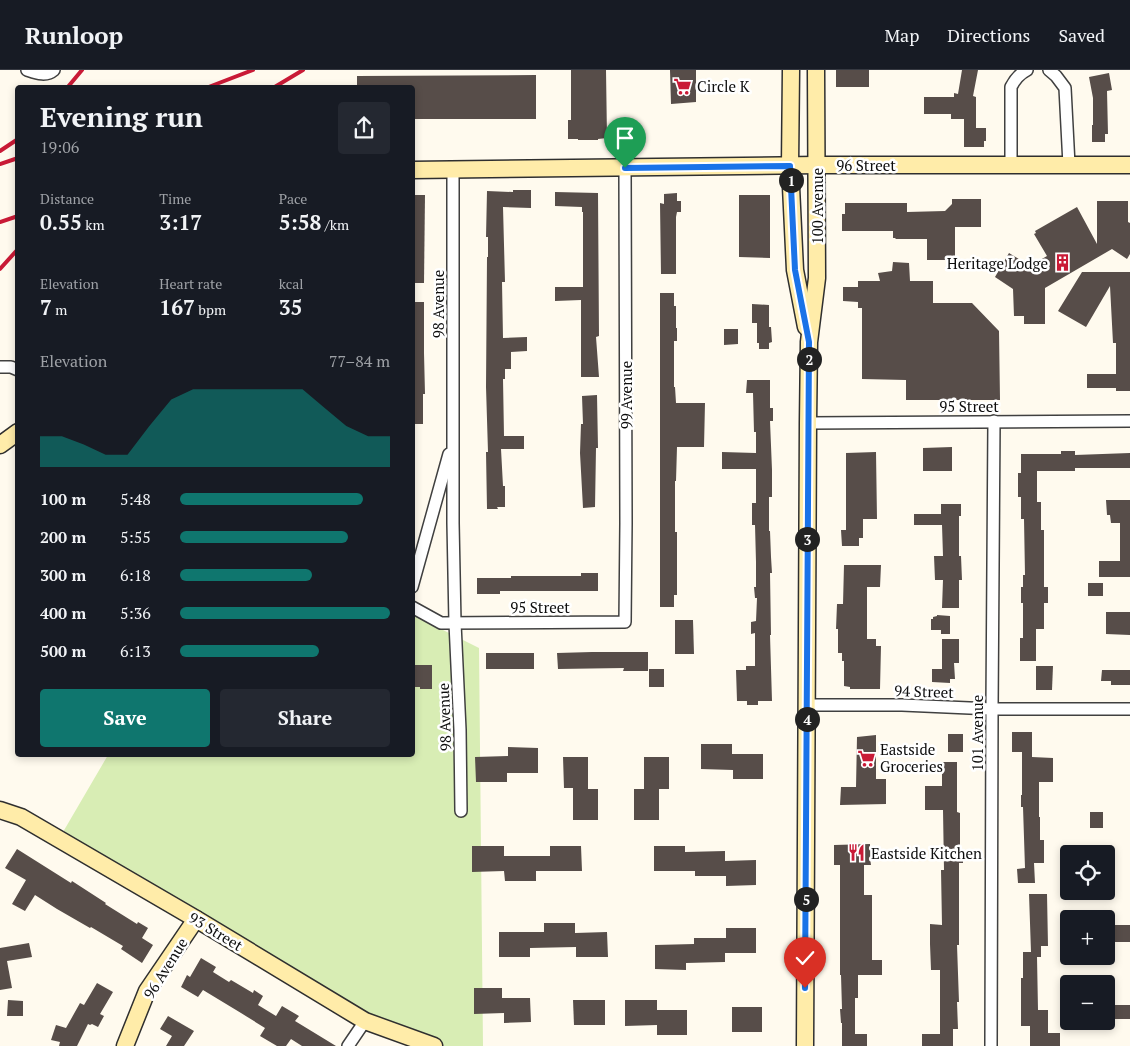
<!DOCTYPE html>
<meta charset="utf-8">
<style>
body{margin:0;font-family:"PT Serif",serif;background:#242831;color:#f1f3f6;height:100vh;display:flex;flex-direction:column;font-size:19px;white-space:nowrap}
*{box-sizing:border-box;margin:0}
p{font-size:16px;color:#9ea1a6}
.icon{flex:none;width:28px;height:28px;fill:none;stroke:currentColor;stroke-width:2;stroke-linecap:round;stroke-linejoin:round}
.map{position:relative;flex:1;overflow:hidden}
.side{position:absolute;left:15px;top:15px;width:400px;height:672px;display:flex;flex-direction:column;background:#171b24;border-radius:5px;box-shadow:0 2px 8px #0003}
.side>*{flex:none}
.buttons{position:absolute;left:1060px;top:775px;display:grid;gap:10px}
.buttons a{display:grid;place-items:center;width:55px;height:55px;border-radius:5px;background:#171b24;box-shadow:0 2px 8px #0003;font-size:25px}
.pin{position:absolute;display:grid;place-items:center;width:42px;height:42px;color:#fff;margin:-51px -21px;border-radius:50% 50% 50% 0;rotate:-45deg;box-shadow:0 0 5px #0007}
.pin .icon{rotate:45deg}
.km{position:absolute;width:25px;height:25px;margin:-12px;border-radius:50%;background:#222;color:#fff;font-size:14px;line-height:25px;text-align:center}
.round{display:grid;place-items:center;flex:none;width:52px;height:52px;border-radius:5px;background:#242831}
.head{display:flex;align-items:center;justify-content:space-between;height:85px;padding:0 25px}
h1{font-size:28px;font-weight:700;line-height:38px}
.figures{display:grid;grid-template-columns:repeat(3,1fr);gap:8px;height:85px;padding:5px 25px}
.figures div{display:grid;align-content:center}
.figures b{font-size:21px;font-weight:700}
.figures small{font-size:14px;font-weight:400}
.figures p{font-size:14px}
.chart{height:140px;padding:10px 25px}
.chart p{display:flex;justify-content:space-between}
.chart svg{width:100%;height:90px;margin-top:5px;fill:#0f766e;opacity:.7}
.cta{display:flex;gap:10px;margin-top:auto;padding:10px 25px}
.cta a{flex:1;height:58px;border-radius:5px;background:#0f766e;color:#fff;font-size:20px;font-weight:700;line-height:58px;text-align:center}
.cta a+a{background:#242831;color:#f1f3f6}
ul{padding:0 25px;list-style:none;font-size:16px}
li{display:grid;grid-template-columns:80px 60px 1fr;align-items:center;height:38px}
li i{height:12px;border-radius:6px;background:#0f766e}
header{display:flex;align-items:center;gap:30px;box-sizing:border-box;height:70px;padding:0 25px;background:#171b24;border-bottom:1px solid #363941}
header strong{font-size:24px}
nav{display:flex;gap:28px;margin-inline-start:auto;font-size:18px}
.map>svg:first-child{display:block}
</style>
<header>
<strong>Runloop</strong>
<nav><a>Map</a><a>Directions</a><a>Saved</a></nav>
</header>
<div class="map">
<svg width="1130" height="976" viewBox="0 0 1130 976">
<rect width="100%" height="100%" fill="#fffaee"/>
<path fill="#d8edb4" d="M413 545 479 578 483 976H415L357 955 63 762 108 685H412Z"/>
<g fill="#574d49">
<path d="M571 0H606L607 68 598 69V70H578V69H568V50H571Z"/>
<path d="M670 0H696V32L671 34Z"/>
<rect x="836" y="0" width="33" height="17"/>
<path d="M962 0H978L973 26 976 27V58H986V71H984V77H964V49H951V44H924V27H954V23L958 24Z"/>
<path d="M1109 3 1112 20 1107 21 1108 64H1105V72H1092V55H1093V28L1089 7Z"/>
<path d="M536 5V49H412V18H357V6Z"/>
<path d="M513 120H531V138L503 137 505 212H502L503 268 527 267V281L511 282V299H505V309H503L504 366H524V379H501L503 416H505V437H497L498 439H487L486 382H488L486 317 487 187H488V167H486L487 121 513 122Z"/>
<path d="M555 122 598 123 599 266 596 267 599 307H581V230L555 231V217H583V142H582V137L555 136Z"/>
<path d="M677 123V131H681V142H677L676 147V204H661L660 133 664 134V124Z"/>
<path d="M412 125H425L424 213H412Z"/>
<path d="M739 125H770V188L739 187Z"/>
<path d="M952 129H981V157H955V190H927V169H895L896 168H893V161H842V144H845V133H907V142L945 141 952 134Z"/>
<path d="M1097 131H1128V152L1130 153V184L1127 189 1112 179 1045 218V254H1024V246H1014L1013 219 995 207 1009 183 1030 196 1047 186 1034 164 1036 163 1035 161 1077 137 1097 174Z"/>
<path d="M893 192 909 193 910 211H933V233H972L999 261 1000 330H906V310L862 309V238H858V232L843 231V217H858V211H880L878 203 892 201Z"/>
<path d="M1082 202H1130V321H1116V318H1087V304H1116V273H1113L1110 216 1086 257 1058 241Z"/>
<path d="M660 223H674V236H676V258H677V271H674V317H675L676 333H705L704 377H677L676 411H675V462H677V525H674V537H660Z"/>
<path d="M412 232H424V283L425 324H423V354H412Z"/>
<path d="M752 234 769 235V257H771L772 272 769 273V279H759V273H757V253H752Z"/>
<path d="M724 259H738V274L724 275Z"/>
<path d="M747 310H770V338H773V351H770L772 400V427H769V461H770L771 487 772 503H770L771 565H770L772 631H758V635H747V631H737L736 600H746V596H755V563L751 564V552L756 551 757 528H755L754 517H756V492L755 455H752V433H756V399H722V382L756 383V362H754L753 323H746Z"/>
<path d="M597 325 598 378H596L595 437 583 438 580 383 581 354H583L582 326Z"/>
<path d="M952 377V401H923V378Z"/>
<path d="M1061 381H1075V385L1130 383V398H1075V401H1037V432H1041V460H1044V517H1048V533H1044V559H1036V591H1020V568H1023V533H1021V517H1023V505H1025L1024 449H1021V427H1018V403H1021V384H1061Z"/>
<path d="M876 382 877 449H863V468H859V476H842L841 460H846V383Z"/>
<path d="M1106 430H1130V507H1099V491H1120V453H1111L1110 445H1107Z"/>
<path d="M941 434H961V446H959V486H961L962 510H959V538H942L943 510H935L934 486H943L942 455H914V444H941Z"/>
<path d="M844 495H881L880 517H867V569H876V576H881L880 619H850V617L844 616V591H842V583H838V559H836L837 534H843Z"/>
<path d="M581 503H598V521H500V524H477V508H511V506H581Z"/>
<rect x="1088" y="513" width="15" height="13"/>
<path d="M1106 542H1130V565L1106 564Z"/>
<path d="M937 545 950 546V564H941V560H931V549H933V547L937 546Z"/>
<path d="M675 550H693L694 584H675Z"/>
<path d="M942 569H959V593H954L955 609H950V613L932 612V599H942Z"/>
<path d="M592 582H648V601H623L624 598 558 599 557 583Z"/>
<rect x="486" y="583" width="48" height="16"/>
<path d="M415 595H432V619H420V617H415Z"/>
<path d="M1036 596H1053L1052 620H1036Z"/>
<rect x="649" y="599" width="15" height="18"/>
<path d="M1102 600H1130V615H1111V611H1101Z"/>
<path d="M1012 662H1032V687L1053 688V712H1039V747H1040V770H1044V793H1034L1035 813H1018L1017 799 1025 798 1023 737H1021V725H1022V682H1012Z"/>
<rect x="948" y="664" width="15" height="18"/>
<path d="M876 665V709H886V734L840 735 841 717H856L857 667Z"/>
<path d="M701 674H732V684H763V709H733V700L701 699Z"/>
<path d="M508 677 538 678V703H507V712H476L475 687 508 686Z"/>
<path d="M563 687H588V719H598V750H573V718H564Z"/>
<path d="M644 687H669V719H659V750H634V719H644Z"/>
<path d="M942 692H957V742L960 743V782H963V793H959V875H957L959 932H957L958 959H953V976H922V964H940V900H931L930 874V854L942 855 941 800H944L943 740H925V716H942Z"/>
<rect x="1090" y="742" width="13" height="16"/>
<path d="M870 774V779L880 778V788H870L871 795H864V825H872V890H882V905H858V928H855V964H867V976H842V953H841L840 939H842L841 905H840V795H834V775Z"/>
<path d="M472 776H504V786H550V776H581L582 801H536V811H505L504 801 472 802Z"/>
<path d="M654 776H685V782L725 781V791L756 790V815L726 816V806H695V801H654Z"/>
<path d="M17 779 71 813 72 811 106 833 105 834 137 854 138 852 148 858 142 868 153 875 142 893 121 879 123 876 91 857 90 858 57 839 35 825 25 841 12 834 26 810 5 798Z"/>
<path d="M1029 824H1047L1048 876H1041V887H1037L1038 940H1048V963H1060V976H1030V956H1021V908H1023V882H1031Z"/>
<path d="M544 853H575V863L607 862 608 887H576V877L530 878V887H499V862H544Z"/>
<rect x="1106" y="855" width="24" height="17"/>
<path d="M726 858H756V883H725V892L686 893V900L655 899V875L694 874V868H726Z"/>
<path d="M29 873 32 887 7 891 12 918 0 920V878Z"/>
<path d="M201 888 216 897 213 902 229 912 231 910 253 923 254 920 263 926 258 935 276 946 282 936 299 946 295 951 336 976H302L291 969 286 976H277L260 966 265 958 241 943 203 920 198 927 181 917 187 905 190 907Z"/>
<path d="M97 913 113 922 100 944 104 946 98 957 92 954 90 955 88 954 77 976H59L60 972 51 970 56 955 66 958 80 933 84 935Z"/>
<path d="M474 918H502V928H530L531 952 504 953V943L474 944Z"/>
<path d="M8 930 23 931V946H7Z"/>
<path d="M573 930H605V955H574Z"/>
<path d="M625 930H657V940H687V965H657V955L625 956Z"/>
<rect x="1115" y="935" width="15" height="14"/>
<rect x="732" y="937" width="30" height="25"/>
<path d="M168 946 194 961 184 976H166L172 966 160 959Z"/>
</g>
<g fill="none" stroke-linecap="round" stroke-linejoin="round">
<defs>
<g id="street">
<path d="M27 0C36 3 46 7 54 0"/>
<path d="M1049 0 1056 6 1065 18 1069 95"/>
<path d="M1011 95V17C1015 9 1019 4 1027 0"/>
<path d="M453 99V453L455 553 460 660 461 741"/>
<path d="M0 297H11L18 300"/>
<path d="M808 353 1130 351"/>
<path d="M412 517 449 384"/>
<path d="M412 537 441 553 625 552 626 453 625 98"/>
<path d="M807 635H902L992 639H1130"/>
<path d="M348 976 365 951"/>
<path d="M991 976 992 639 994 351"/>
</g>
<g id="secondary">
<path d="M791 0 790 96 795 200 806 257"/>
<path d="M412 100 817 95H1130"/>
<path d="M0 375 18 362"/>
<path d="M0 740 21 747 196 849 365 951 434 976"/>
<path d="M125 976 147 921 196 849"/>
<path d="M805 976 808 353 809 272 817 208 816 0"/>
</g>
</defs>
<use href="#street" stroke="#404040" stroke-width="14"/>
<use href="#secondary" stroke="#2f2f2f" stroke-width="19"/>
<use href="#street" stroke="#fff" stroke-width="11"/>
<use href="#secondary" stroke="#ffeca9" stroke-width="16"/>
<g stroke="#c91a36" stroke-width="4">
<path d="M67 18 82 0"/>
<path d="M206 18 253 0"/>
<path d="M273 18 303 0"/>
<path d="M0 81 18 69"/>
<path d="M0 94 18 88"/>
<path d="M0 152 18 146"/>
<path d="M0 199 18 179"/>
</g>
</g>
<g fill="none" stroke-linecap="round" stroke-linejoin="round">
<defs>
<path id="route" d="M625 98 790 96 795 200 809 272 805 918"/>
</defs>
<use href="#route" stroke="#fff" stroke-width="10"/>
<use href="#route" stroke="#1a73e8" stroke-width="6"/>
</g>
<defs>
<symbol id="supermarket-bare" viewBox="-9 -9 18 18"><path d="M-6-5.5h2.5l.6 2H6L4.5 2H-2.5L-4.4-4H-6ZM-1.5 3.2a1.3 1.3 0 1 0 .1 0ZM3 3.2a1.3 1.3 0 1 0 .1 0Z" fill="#c91a36" stroke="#fff" stroke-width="2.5" paint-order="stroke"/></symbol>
<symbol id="building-bare" viewBox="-9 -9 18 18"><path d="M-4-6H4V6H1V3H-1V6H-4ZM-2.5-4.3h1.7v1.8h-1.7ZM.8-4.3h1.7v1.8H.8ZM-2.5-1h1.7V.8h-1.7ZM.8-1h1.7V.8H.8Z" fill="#c91a36" stroke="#fff" stroke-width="2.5" paint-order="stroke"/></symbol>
<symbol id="restaurant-bare" viewBox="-9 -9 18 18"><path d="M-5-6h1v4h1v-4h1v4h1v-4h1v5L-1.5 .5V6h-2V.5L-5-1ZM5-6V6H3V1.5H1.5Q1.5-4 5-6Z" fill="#c91a36" stroke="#fff" stroke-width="2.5" paint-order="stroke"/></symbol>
</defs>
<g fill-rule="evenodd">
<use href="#supermarket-bare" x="670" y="4" width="25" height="25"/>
<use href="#building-bare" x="1050" y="180" width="25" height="25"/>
<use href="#supermarket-bare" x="854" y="676" width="25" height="25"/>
<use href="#restaurant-bare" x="844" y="770" width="25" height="25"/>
</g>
<g text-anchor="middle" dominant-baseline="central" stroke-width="5" stroke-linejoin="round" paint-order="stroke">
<g font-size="15" fill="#0d0d0d" stroke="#fff" text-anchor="start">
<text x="697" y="16">Circle K</text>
<text x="1048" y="193" text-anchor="end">Heritage Lodge</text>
<text x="880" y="679">Eastside<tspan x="880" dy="17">Groceries</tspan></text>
<text x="871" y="783">Eastside Kitchen</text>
</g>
<g font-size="15" fill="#0d0d0d" stroke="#fff">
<text x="866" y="95">96 Street</text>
<text transform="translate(817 136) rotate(-90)">100 Avenue</text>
<text transform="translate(438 234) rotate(-90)">98 Avenue</text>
<text transform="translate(626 325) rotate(-90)">99 Avenue</text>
<text x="969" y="336">95 Street</text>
<text x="540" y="537">95 Street</text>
<text transform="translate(924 621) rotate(2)">94 Street</text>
<text transform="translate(444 647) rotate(-92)">98 Avenue</text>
<text transform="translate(977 663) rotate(-90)">101 Avenue</text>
<text transform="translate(216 861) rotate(31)">93 Street</text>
<text transform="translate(165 898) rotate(-58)">96 Avenue</text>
</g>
</g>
</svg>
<div class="buttons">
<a><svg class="icon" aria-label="locate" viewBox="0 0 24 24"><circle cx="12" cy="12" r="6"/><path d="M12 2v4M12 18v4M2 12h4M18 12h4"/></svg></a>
<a>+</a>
<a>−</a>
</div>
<div class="pin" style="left:625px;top:98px;background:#1e9e55"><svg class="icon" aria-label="arrive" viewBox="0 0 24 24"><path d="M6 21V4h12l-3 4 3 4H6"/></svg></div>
<div class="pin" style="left:805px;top:918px;background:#d93025"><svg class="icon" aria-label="check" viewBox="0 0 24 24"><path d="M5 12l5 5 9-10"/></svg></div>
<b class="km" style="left:791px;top:110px">1</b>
<b class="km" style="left:809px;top:289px">2</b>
<b class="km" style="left:807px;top:469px">3</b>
<b class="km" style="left:807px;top:649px">4</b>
<b class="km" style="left:806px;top:829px">5</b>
<section class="side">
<div class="head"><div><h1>Evening run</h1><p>19:06</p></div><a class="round"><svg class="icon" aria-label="share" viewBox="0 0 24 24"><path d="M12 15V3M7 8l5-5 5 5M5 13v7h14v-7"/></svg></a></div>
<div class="figures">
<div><p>Distance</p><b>0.55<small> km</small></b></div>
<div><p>Time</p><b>3:17</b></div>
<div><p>Pace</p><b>5:58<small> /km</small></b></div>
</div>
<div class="figures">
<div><p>Elevation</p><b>7<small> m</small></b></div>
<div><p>Heart rate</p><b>167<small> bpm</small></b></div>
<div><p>kcal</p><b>35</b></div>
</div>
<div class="chart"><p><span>Elevation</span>77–84 m</p>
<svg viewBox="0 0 160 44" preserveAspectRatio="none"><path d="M0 44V29L10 29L20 33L30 38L40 38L50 24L60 11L70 6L80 6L90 6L100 6L110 6L120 6L130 15L140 24L150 29L160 29V44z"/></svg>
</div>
<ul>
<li><b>100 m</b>5:48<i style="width:87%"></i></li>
<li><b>200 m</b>5:55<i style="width:80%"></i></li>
<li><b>300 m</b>6:18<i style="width:63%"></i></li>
<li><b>400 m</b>5:36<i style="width:100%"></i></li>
<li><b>500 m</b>6:13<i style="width:66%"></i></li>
</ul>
<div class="cta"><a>Save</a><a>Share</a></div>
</section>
</div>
